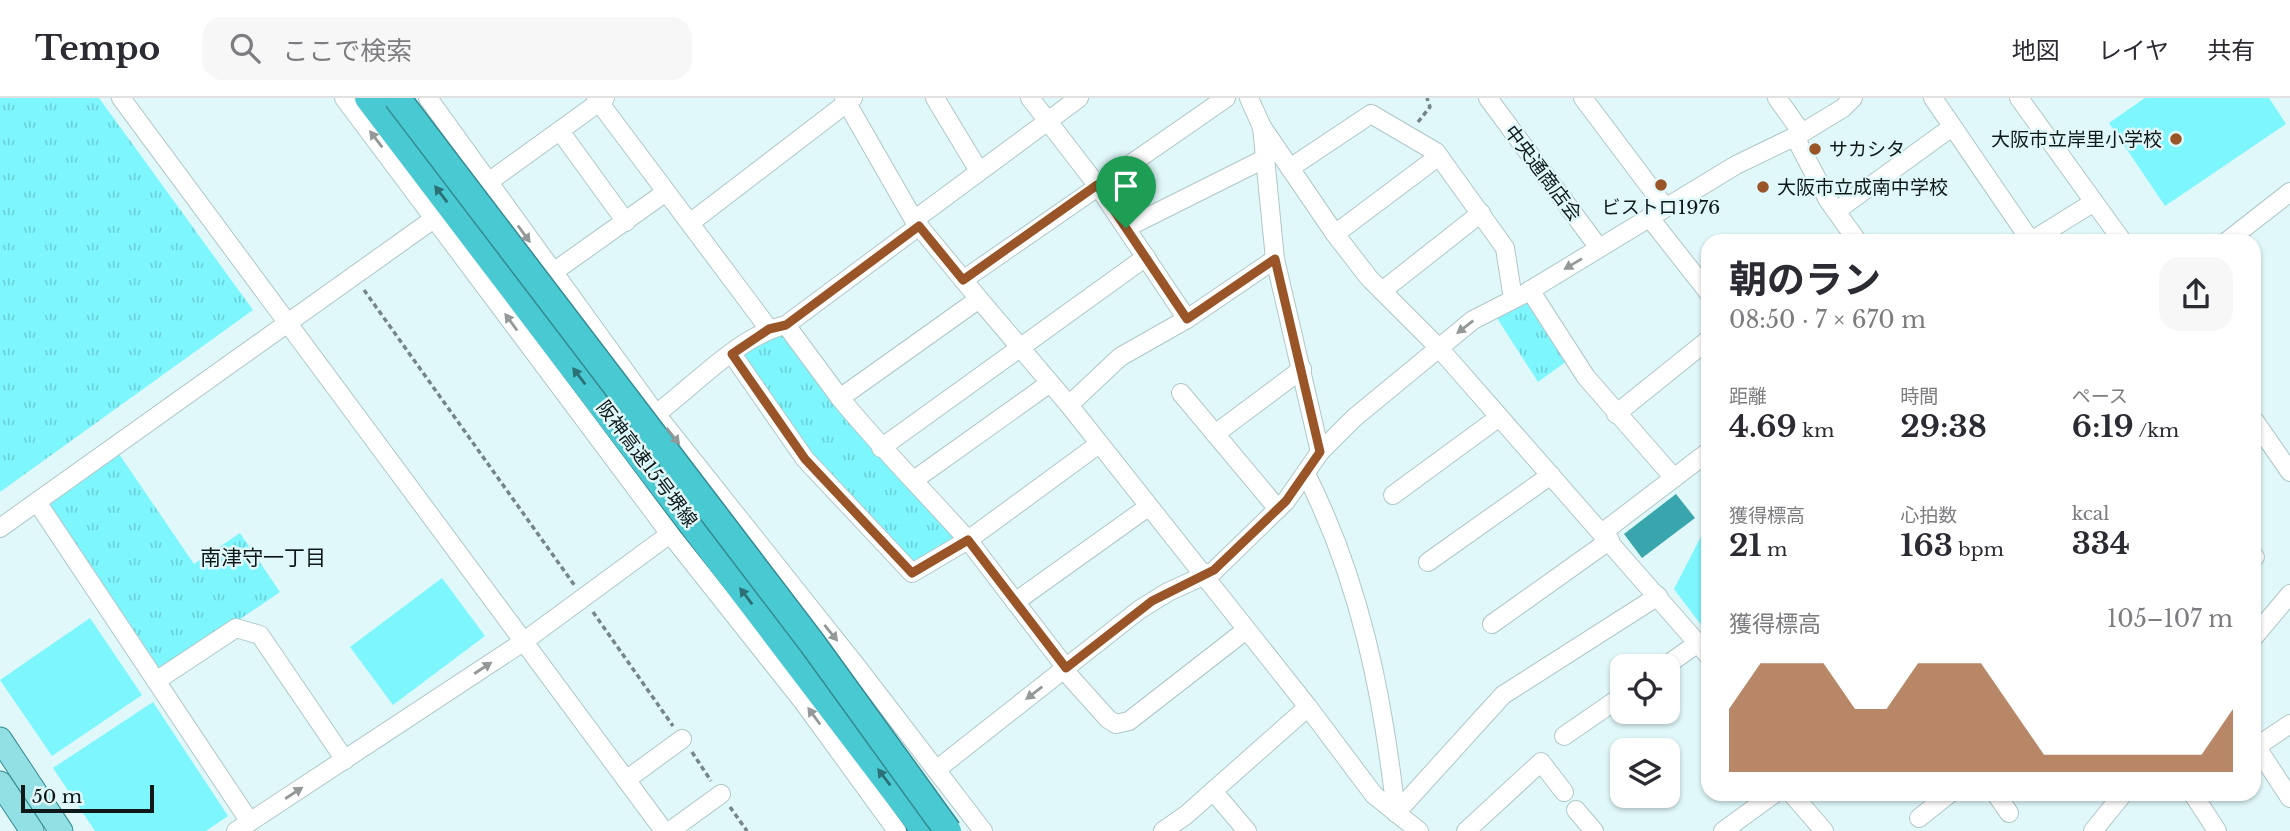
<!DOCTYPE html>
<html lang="ja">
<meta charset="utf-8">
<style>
body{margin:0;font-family:"Libre Baskerville","Noto Sans JP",serif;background:#f7f7f7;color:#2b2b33;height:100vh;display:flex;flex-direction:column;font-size:26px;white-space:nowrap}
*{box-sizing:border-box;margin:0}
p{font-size:23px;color:#7c7c81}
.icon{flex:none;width:38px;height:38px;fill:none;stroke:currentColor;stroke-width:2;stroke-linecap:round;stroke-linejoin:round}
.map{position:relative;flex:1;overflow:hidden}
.panel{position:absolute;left:1701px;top:136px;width:560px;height:567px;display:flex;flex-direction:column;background:#fff;border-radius:21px;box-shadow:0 2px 5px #0004}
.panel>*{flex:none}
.buttons{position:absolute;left:1610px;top:556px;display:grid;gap:14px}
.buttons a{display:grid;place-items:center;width:70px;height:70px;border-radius:14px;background:#fff;box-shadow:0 2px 5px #0004;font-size:35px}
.scale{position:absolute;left:21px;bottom:18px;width:133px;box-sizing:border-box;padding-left:7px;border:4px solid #101919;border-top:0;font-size:19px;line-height:24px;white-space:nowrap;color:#101919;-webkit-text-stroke:5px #e0f8fa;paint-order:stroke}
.pin{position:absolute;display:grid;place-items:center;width:60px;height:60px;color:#fff;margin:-72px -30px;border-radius:50% 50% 50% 0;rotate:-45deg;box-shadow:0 0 7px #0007}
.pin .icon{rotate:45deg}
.round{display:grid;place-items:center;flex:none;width:74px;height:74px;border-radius:21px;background:#f7f7f7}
.head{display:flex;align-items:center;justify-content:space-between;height:119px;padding:0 28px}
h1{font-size:38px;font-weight:700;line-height:52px}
.metrics{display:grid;grid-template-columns:repeat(3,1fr);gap:10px;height:119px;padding:7px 28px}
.metrics div{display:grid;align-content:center}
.metrics b{font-size:30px;font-weight:700}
.metrics small{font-size:19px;font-weight:400}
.metrics p{font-size:19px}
.chart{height:196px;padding:14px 28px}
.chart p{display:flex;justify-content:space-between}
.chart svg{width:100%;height:126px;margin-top:7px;fill:#995527;opacity:.7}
header{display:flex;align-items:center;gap:42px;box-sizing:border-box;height:98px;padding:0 35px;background:#fff;border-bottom:2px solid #e1e1e2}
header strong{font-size:33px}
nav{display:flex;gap:38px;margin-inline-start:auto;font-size:24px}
.search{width:490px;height:63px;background:#f7f7f7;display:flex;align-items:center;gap:18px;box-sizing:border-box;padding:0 24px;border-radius:21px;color:#7c7c81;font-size:26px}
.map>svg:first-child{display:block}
</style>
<header>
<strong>Tempo</strong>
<div class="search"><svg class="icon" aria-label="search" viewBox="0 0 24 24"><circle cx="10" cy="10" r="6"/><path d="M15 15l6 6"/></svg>ここで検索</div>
<nav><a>地図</a><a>レイヤ</a><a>共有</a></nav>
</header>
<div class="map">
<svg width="2290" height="733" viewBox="0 0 2290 733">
<defs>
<pattern id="park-tufts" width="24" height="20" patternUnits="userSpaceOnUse" patternTransform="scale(1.75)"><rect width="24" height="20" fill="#7ef6fe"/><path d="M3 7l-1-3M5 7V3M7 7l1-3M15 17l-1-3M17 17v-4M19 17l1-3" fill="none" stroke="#6cd2d9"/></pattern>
</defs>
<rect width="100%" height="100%" fill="#e0f8fa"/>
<g fill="#7ef6fe">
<path d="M2145 0H2269L2286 26 2165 108 2109 25Z"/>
<path d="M1708 425V536L1674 491Z"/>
<path d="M442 480 485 538 393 607 350 549Z"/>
<path d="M90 520 142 597 52 658 0 582Z"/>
<path d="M153 604 228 718 206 733H95L53 670Z"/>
</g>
<g fill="url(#park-tufts)">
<path d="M0 0H99L253 212 0 394Z"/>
<path d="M1526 202 1567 263 1538 284 1495 217Z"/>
<path d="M778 235 787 236 857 334 957 441 916 467 815 360 743 261V254Z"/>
<path d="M117 353 194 466 240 435 280 494 161 575 44 403Z"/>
</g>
<path fill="#39a5ad" d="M1676 396 1695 420 1642 460 1624 436Z"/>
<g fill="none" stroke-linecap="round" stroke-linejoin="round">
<defs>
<g id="minor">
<path d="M121 0 664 733"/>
<path d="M344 0 670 436 804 605 897 733"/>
<path d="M428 0 656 316 858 570 983 733"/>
<path d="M596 0 769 231"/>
<path d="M935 0 979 73"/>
<path d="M1030 0 1097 87 1187 221"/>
<path d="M1249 0 1262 29 1275 161 1320 354"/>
<path d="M1488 0 1599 150"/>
<path d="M1583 0 1665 109"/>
<path d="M1777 0 1802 35"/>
<path d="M1933 0 2028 139 2036 140 2094 104"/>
<path d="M2019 0 2123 144"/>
<path d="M1262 29 1335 136 1369 180 1439 250 1708 557"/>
<path d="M560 33 626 124"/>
<path d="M1795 39 1828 102 1858 144"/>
<path d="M1290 70 1371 16 1436 54 1505 150 1513 201"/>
<path d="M487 85 605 0"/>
<path d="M1836 113 1952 29"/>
<path d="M1649 119 1708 194"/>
<path d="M914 122 1079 0"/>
<path d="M690 125 853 0"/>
<path d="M1126 130 1266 60"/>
<path d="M1335 136 1439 58"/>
<path d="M2226 144 2290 94"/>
<path d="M552 175 666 94"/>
<path d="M963 182 1226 0"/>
<path d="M1530 192 1586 279 1674 380"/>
<path d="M1382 193 1481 115"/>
<path d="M979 201 1069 307"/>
<path d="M786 227 840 300 979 201 914 122 844 0"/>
<path d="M732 256 805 361 912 475 968 442 1066 570"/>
<path d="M1181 295 1278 411"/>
<path d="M840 300C881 350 925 394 968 442L1099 346"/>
<path d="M656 316C694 288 740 237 786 227L919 128"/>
<path d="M1616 316 1708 242"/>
<path d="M2254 322 2290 374"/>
<path d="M1215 336 1302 271"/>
<path d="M881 350 1146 159"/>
<path d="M1306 376C1360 483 1383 597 1396 715"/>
<path d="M914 382 1050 285"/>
<path d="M1393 397 1498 320"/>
<path d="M37 404 250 724"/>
<path d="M0 430 435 120"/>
<path d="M1603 434 1708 354"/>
<path d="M2254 458 2255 459"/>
<path d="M1428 464 1551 377"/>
<path d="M1015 504 1148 409"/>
<path d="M1492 526 1610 442"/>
<path d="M2254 539 2290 496"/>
<path d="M1664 569 1698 545"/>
<path d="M1064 572 1108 621 1116 626 1129 623 1246 532"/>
<path d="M156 583 236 530 260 537 345 662"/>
<path d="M1308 609 1374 697 1419 733"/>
<path d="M1564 638 1622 598"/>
<path d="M2254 645 2290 700"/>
<path d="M2256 649 2290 626"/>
<path d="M936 672 1139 512 1168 494 1214 473 1286 403 1320 354 1354 320 1473 222 1524 196 1736 67 1802 35 1843 10 1853 0"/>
<path d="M626 682 682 641"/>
<path d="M1213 693 1247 733"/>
<path d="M1792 696 1824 733"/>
<path d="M1996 696 2009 715"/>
<path d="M2193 696 2217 733"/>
<path d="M1576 712 1594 733"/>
<path d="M1396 715 1503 597 1658 498"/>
<path d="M1919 720 1949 696"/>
<path d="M236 733 523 544 670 436"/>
<path d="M670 733 721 696"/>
<path d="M1163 733 1186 717 1308 609 1069 307 1120 259 1187 221 1275 161"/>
<path d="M1466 733 1541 664 1564 694"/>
<path d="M1723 733 1774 696"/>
<path d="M2093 733 2123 696"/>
</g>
<g id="major">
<path d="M0 641 61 733"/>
<path d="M0 685 32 733"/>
</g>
<path id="highway" d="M368 0 925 733"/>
</defs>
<use href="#minor" stroke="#b0c7c8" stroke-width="20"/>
<use href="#major" stroke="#358b91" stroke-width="25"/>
<use href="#highway" stroke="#358b91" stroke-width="29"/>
<g stroke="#768687" stroke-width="3.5" stroke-dasharray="5 3.5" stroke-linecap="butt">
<path d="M1418 24 1430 9 1427 0"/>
<path d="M364 192 575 488"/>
<path d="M593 514 673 628"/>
<path d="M692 654 711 683"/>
<path d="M730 709 747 733"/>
</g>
<use href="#minor" stroke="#fff" stroke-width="18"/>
<use href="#major" stroke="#92dfe4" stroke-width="23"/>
<use href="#highway" stroke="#49c9d2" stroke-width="26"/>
<defs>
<path id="highway-bridge" d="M397 0 812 545 948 733"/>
</defs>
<use href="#highway-bridge" stroke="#358b91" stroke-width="29" stroke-linecap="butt"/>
<use href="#highway-bridge" stroke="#49c9d2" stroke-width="26"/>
</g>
<defs><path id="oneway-solid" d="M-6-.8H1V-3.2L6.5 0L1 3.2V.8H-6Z" transform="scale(1.75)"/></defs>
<g fill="#939898">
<use href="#oneway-solid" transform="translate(376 41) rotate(-127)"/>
<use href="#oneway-solid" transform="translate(524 136) rotate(54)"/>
<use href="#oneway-solid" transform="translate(1573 166) rotate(149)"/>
<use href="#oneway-solid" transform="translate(511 224) rotate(-126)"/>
<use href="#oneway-solid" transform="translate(1465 229) rotate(142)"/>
<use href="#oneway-solid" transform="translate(673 338) rotate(51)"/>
<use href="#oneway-solid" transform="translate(831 535) rotate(51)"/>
<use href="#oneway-solid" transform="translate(483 570) rotate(-33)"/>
<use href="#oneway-solid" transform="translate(1034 595) rotate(142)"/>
<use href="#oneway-solid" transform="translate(814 618) rotate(-126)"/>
<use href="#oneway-solid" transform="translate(294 695) rotate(-33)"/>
</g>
<g fill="#2c7176">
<use href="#oneway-solid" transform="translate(441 96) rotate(-127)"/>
<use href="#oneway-solid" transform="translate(579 278) rotate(-127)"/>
<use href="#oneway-solid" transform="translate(746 498) rotate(-127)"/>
<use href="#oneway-solid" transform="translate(884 679) rotate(-127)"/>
</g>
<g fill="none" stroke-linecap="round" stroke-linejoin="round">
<defs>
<path id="route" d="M1097 87 1187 221 1275 161 1320 354 1286 403 1214 472 1152 503 1066 570 968 442 912 475 805 361 732 256 769 231 786 227 919 128 963 182Z"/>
</defs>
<use href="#route" stroke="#fff" stroke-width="14"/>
<use href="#route" stroke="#995527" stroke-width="9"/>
</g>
<g fill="#995527" stroke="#e0f8fa" stroke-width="2.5">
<circle cx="2176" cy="41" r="7"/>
<circle cx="1815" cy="51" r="7"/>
<circle cx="1661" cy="87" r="7"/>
<circle cx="1763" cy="89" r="7"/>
</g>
<g text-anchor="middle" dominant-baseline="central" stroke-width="5" stroke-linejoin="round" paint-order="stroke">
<g font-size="19" fill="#101919" stroke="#e0f8fa" text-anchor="start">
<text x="2162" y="41" text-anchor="end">大阪市立岸里小学校</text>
<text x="1829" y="51">サカシタ</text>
<text x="1777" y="89">大阪市立成南中学校</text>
<text x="1661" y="109" text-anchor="middle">ビストロ1976</text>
</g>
<g font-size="19" fill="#101919" stroke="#e0f8fa">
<text transform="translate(1543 75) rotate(53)">中央通商店会</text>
<text transform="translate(647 366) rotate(53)">阪神高速15号堺線</text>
</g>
<g font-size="21" fill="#101919" stroke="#e0f8fa">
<text x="263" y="460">南津守一丁目</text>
</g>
</g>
</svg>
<div class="buttons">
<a><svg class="icon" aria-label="locate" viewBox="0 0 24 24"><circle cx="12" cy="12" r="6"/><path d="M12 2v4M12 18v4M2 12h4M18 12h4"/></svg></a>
<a><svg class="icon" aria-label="layers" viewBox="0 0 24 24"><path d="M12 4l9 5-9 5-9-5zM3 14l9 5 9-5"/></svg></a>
</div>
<div class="scale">50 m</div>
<div class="pin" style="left:1126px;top:130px;background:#1e9e55"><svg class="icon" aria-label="arrive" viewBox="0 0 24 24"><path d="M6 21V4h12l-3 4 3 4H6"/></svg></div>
<section class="panel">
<div class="head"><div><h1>朝のラン</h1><p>08:50 · 7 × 670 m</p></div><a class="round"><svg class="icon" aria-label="share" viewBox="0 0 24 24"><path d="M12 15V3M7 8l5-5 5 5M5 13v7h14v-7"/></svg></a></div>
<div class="metrics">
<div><p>距離</p><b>4.69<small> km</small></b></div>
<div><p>時間</p><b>29:38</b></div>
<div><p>ペース</p><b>6:19<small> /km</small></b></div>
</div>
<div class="metrics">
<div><p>獲得標高</p><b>21<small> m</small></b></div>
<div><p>心拍数</p><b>163<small> bpm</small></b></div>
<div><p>kcal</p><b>334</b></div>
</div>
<div class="chart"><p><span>獲得標高</span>105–107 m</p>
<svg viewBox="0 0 160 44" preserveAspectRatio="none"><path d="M0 44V22L10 6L20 6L30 6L40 22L50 22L60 6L70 6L80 6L90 22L100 38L110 38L120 38L130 38L140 38L150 38L160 22V44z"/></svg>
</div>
</section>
</div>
